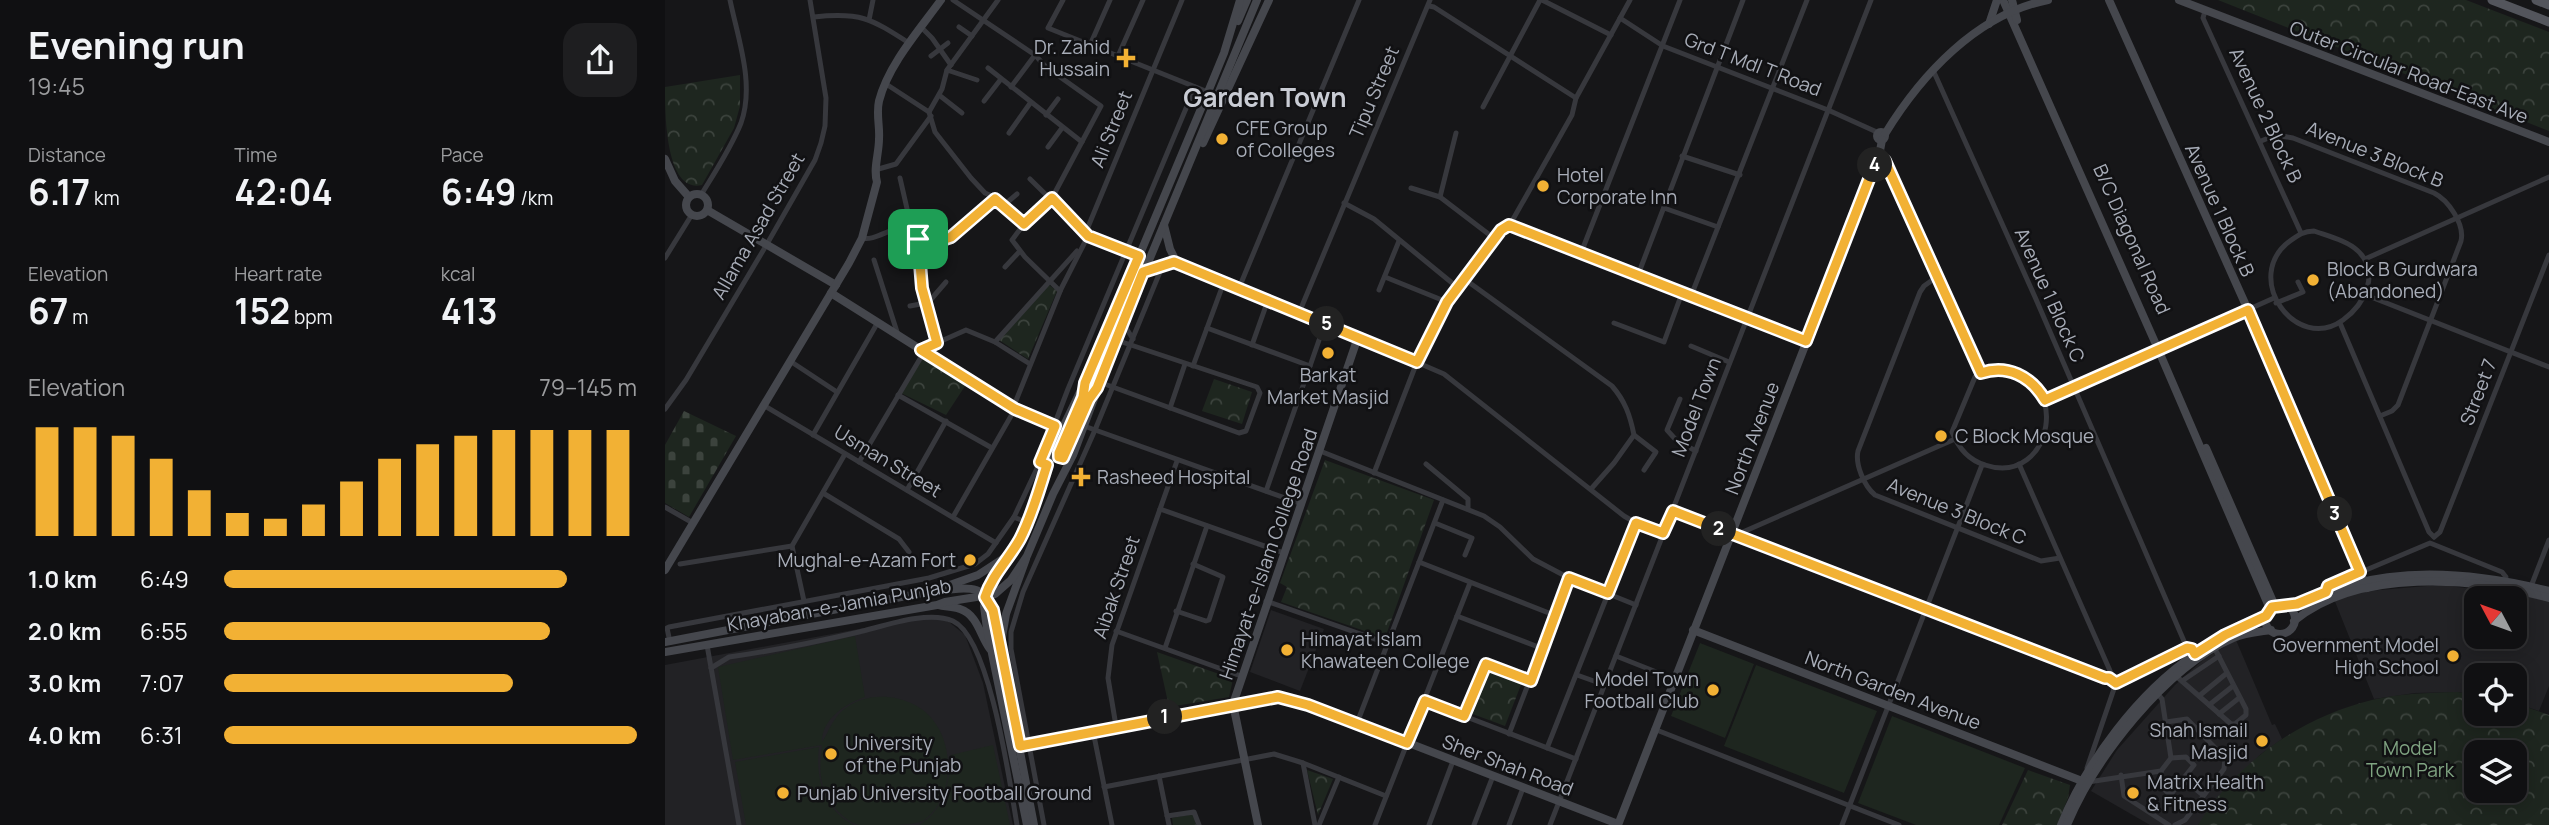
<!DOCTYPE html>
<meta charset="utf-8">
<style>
body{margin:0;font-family:Manrope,sans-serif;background:#1e1e20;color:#f1f3f6;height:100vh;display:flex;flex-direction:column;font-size:26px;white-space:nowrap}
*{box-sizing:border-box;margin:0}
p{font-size:23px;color:#9c9d9f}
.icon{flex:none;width:38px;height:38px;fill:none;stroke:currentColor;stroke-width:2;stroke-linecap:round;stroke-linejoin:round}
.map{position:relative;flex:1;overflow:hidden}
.details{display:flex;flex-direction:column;background:#101012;width:665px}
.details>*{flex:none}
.needle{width:46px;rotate:311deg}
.controls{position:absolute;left:1799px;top:586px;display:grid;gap:14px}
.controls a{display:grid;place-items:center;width:63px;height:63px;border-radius:14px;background:#101012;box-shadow:0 4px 18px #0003,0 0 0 2px #303032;font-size:35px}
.pin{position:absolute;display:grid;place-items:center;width:60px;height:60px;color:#fff;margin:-30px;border-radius:14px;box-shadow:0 4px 10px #0006}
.km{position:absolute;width:35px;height:35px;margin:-18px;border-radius:50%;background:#222;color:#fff;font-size:19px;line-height:35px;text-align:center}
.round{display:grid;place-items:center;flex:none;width:74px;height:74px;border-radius:21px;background:#1e1e20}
.headline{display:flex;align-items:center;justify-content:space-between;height:119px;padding:0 28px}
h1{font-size:38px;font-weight:700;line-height:52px}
.metrics{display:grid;grid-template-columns:repeat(3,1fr);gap:10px;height:119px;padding:7px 28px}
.metrics div{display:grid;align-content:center}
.metrics b{font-size:35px;font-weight:700}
.metrics small{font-size:19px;font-weight:400}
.metrics p{font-size:19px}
.chart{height:196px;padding:14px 28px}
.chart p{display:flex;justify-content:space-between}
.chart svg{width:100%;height:126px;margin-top:7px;stroke:#f2b134;stroke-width:6}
ul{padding:0 28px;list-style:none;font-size:23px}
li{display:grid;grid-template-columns:112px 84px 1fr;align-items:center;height:52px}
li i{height:18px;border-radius:9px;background:#f2b134}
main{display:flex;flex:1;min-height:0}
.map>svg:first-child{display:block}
</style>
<main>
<section class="details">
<div class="headline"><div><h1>Evening run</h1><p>19:45</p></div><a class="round"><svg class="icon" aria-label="share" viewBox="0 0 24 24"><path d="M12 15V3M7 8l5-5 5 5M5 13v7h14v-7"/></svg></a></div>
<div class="metrics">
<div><p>Distance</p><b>6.17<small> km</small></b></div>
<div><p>Time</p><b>42:04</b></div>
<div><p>Pace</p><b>6:49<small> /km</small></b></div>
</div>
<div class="metrics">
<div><p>Elevation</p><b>67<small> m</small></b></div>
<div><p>Heart rate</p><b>152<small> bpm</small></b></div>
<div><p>kcal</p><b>413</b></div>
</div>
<div class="chart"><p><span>Elevation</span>79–145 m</p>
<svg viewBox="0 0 160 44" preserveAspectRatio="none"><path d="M5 44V6M15 44V6M25 44V9M35 44V17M45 44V28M55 44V36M65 44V38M75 44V33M85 44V25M95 44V17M105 44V12M115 44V9M125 44V7M135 44V7M145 44V7M155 44V7"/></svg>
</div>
<ul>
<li><b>1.0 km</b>6:49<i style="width:83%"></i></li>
<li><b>2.0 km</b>6:55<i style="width:79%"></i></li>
<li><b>3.0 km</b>7:07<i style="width:70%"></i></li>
<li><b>4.0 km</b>6:31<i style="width:100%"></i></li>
</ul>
</section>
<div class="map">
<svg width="1884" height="825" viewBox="0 0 1884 825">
<defs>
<pattern id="cemetery-stones" width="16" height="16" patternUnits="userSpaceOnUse" patternTransform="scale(1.75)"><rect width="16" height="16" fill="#1e261f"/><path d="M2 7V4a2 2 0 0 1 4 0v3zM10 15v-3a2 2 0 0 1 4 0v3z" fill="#3c433d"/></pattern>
<pattern id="park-crowns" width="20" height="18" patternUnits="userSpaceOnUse" patternTransform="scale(1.75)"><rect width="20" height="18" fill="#1e261f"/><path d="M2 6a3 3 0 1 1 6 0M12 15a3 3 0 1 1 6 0" fill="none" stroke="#3c433d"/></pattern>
</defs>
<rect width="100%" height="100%" fill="#161618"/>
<g fill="#222225" fill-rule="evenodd">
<path d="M1773 585 1848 593 1884 601V686L1874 711 1850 703V676H1811V695L1792 692 1750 693 1709 699 1669 599 1703 591ZM1811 598H1850V637H1811Z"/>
<path d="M606 610 659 629 635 691 585 672Z"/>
<path d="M269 615 284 622 300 635 318 683 348 825H0V665Z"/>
<path d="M1571 640 1607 725 1610 724 1617 739 1596 754 1565 783 1533 825H1485L1426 791 1452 750 1510 685 1539 659Z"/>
</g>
<g fill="#1e261f">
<path d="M190 636 200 697C181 703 156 720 157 742 163 733 167 720 177 711 202 688 248 694 268 720 290 748 289 799 258 821 248 825 232 825 221 825 213 825 202 825 194 825 177 821 160 798 157 782 154 770 156 757 157 745L68 760 53 667Z"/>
<path d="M1035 643 1089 664 1060 738 1006 716Z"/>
<path d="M1091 665 1212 711 1179 793 1059 746Z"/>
<path d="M1227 716 1360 768 1334 825H1251L1193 803Z"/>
<path d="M328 745 345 825H254C280 809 284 783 286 755Z"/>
<path d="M154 747C150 778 159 810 189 825H81L70 762Z"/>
</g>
<path fill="url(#cemetery-stones)" d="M19 411 71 436 24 517 0 503V445Z"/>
<g fill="url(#park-crowns)" fill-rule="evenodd">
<path d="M1553 0H1801L1884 32V131Z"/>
<path d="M75 75V106L69 128 37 185C0 194 0 113 0 87Z"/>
<path d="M384 285 392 291 363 359 334 340Z"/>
<path d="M259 355 302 383 281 415 236 393Z"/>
<path d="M549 379 587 392 577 424 537 411Z"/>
<path d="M660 460 769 500 720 638 616 602 622 587 615 583Z"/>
<path d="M492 652 568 679 564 697 504 707Z"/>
<path d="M822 670 857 682 840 726 805 713Z"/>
<path d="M1792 692 1811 695V714H1850V703L1884 715V825H1533C1571 762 1637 717 1707 700 1735 693 1764 693 1792 692ZM1811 752H1850V791H1811Z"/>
<path d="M642 770 668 779 653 815Z"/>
<path d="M1363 770 1405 785 1403 798 1392 825H1337Z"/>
<path d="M529 814 531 825H508L507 818Z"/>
</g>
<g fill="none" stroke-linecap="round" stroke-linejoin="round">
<g stroke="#37383d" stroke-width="5">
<path d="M288 0 370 55 381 67 436 106 387 198 359 224 347 240 360 257 395 291"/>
<path d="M398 0 383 28 543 92"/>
<path d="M877 0 946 35"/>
<path d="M764 6 769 7 911 98"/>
<path d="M1540 11 1538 18 1636 233"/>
<path d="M149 17C195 12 205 18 244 43"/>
<path d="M955 18 998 46 1163 110 1214 133"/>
<path d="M204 20 208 0"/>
<path d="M256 27 267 38 286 65"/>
<path d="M294 27 307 36"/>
<path d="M425 45 445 0"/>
<path d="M266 56 283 43"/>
<path d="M453 56 478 0"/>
<path d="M323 68 417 142"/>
<path d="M282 70 312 80"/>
<path d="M1268 70 1370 297 1522 648"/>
<path d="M221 84 264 112 270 132 306 178 320 193 327 196 359 224"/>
<path d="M346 87 370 55"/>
<path d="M274 95 297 113"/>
<path d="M319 101 336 79"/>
<path d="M818 107 875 0"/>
<path d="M264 112 277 89 282 70 333 0"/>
<path d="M381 115 393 99"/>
<path d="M344 133 366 102"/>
<path d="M1596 141 1611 135 1628 138 1769 193C1783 200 1800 224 1796 241L1733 405 1727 411 1715 416"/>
<path d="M383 147 397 128"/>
<path d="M1017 156 1075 175"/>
<path d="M1214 156 1220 161 1316 373"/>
<path d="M210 170 231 164 266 116"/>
<path d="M235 178 243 213 252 229 257 288 272 343"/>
<path d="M365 179 423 236 474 256"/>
<path d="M746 188 775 197 830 239"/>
<path d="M36 195C50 172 66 148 76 123 90 84 73 39 65 0"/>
<path d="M775 197 791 133"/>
<path d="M679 203 709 219 792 287"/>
<path d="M338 206 352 194"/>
<path d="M999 208 1053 227"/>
<path d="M844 224 1141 341"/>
<path d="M419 231 423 227 517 0"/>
<path d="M1649 231C1663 236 1683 241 1693 251 1716 273 1699 305 1678 320 1631 354 1576 277 1625 241 1633 235 1639 231 1649 231Z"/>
<path d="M197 238C210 242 230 224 249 226"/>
<path d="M253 239 262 232 274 237H286L330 199"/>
<path d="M916 253 1015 0"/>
<path d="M0 258 26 216"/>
<path d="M1700 259 1884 177"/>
<path d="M209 260 233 335"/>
<path d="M340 267 355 251"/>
<path d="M973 275 1078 0"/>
<path d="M1273 276 1259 286 1255 292 1193 451C1190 464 1199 486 1210 495L1376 561 1395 558"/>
<path d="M720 277 782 302"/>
<path d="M798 278 947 386C960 401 965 415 969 435L949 463 926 489"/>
<path d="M574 288 694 0"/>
<path d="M714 290 734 241"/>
<path d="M1701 295 1884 367"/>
<path d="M1026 296 1142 0"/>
<path d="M1611 303 1638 292 1633 282"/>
<path d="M262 304 281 282"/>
<path d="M245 306 261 303"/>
<path d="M634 313 765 0"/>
<path d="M458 323 468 339"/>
<path d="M949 323 999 342 1017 293"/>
<path d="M1675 323 1764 532 1769 537"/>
<path d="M542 328 645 366 601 491"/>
<path d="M693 337 779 374 959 516 971 523 998 532"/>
<path d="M330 342 412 251"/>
<path d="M587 345 603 300"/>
<path d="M1026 346 1064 362"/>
<path d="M256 350 301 330 330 342 365 364"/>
<path d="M125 361 172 392"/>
<path d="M528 366 559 282"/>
<path d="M645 366 660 323"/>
<path d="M1332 370C1409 370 1389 488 1320 465 1303 460 1293 447 1287 432L1310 377 1320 372Z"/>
<path d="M434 382 574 433 581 431 595 393 592 387 451 340"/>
<path d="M233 395 327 448"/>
<path d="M1015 399 1002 430 1012 441 1031 451"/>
<path d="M1380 400 1609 298"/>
<path d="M98 405 331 543"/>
<path d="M348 408 396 289 423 236"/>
<path d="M505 408 520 364"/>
<path d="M0 409 21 380 102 244 150 160 156 143 160 126 161 98 145 0"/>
<path d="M419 426 637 504"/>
<path d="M148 435 213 322"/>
<path d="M969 435 991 452 979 470"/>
<path d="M655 451 819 516 835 527 868 559 904 578 844 734"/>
<path d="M194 462 259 352"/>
<path d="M761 464 803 499V509"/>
<path d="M1354 464 1446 673 1445 678"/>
<path d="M709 473 752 362 782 302 798 278 847 221 907 115 911 98 965 0"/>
<path d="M242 490 281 421"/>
<path d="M158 493 234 539 244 552"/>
<path d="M0 507 28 523"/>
<path d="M495 509 619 553"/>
<path d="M1008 511 1440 679 1445 678"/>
<path d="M288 517 350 409"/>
<path d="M349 517 363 523"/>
<path d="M770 523 807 538 800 555"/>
<path d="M1071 535 1290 439"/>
<path d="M1769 537 1775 532 1884 255"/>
<path d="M754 562 889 615"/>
<path d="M15 564 127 546"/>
<path d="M904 578 971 605"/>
<path d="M1865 589 1884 540"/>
<path d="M1661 592 1663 586 1765 543 1837 572 1841 577 1840 582"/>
<path d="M139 601 127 546 180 454"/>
<path d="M601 601 724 644"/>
<path d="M511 611 541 621 544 620 558 577 528 564"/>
<path d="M792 616 876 648"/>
<path d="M451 631 576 676"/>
<path d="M5 642 2 628 4 627 264 578 310 564 323 554 349 517 375 462 403 389 530 87"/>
<path d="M42 645 74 825"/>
<path d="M500 648 542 526"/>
<path d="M951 656 1009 679"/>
<path d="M46 668 64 657C107 651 151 642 194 632 219 626 263 610 288 621 325 638 345 784 352 825"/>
<path d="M912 675 940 685"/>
<path d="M1511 676 1566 724H1570L1581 715V709L1550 649"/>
<path d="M1517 681 1554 656"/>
<path d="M1534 696 1562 673"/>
<path d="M760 701 911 759"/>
<path d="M1544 705 1568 686"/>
<path d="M1554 714 1574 698"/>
<path d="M799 716 821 664 866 681"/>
<path d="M1501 722 1522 719 1560 758 1559 769 1520 820 1510 825"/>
<path d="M692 723 778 500"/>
<path d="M451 726 443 678 447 645 512 461"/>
<path d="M989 729 1234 825"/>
<path d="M428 731 447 825"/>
<path d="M882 748 971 523"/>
<path d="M638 763 650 825"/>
<path d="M1422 768 1451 683 1522 648 1526 649"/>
<path d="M1496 771 1497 787 1503 793H1507L1529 765 1521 757 1506 758"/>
<path d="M1456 775 1459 796 1504 825"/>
<path d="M494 776 504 825"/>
<path d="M1519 780 1538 795"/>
<path d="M1423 782 1496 771 1506 758 1497 699 1491 692"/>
<path d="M439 787 609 754 638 763 721 796"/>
<path d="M502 816 529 812 534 825"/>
<path d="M379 825 346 649V632L358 592 430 430 497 267"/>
<path d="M654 825 674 777"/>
<path d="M710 825 805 583"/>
<path d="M764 825 788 761"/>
<path d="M809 825 828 776"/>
<path d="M844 825 858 788"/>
<path d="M885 825 1206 0"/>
<path d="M1177 825 1317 465"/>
</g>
<g stroke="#45474d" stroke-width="8">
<path d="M1338 0 1493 349 1605 609"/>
<path d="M1347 0 1352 20"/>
<path d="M1444 0 1583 310 1702 588"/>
<path d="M1514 0 1884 142"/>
<path d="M573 21 582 0"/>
<path d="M1324 24 1332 0"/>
<circle cx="1216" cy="136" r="4"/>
<path d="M1220 134C1256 75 1312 14 1383 0"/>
<path d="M538 143 604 0"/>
<path d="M0 159 10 181 24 197"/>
<circle cx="32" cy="205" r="11"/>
<path d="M42 210 171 285"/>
<path d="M499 225 505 249 511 261"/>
<path d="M478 272 511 261 693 337 568 704 593 825"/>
<path d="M166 293 350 409 390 426"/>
<path d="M418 398 394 453 396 458 401 456 420 408"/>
<path d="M1541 448 1610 606"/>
<path d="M0 570 184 263 197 238 212 182C208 168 214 154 214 139 215 126 211 114 214 101 223 65 255 29 276 0"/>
<path d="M282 586 313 575 339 558"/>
<circle cx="1615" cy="619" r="15"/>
<path d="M273 605C280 607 288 606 295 609 313 615 315 636 325 649"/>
<path d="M1622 607C1644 601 1663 591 1684 585 1748 567 1821 575 1884 591"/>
<path d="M1629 621C1693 568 1809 577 1884 598"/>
<path d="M1028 630 1417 781"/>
<path d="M0 642 273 590C297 590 317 580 328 610L369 825"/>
<path d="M336 643 341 614 361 559"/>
<path d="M0 652 272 605 280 602 330 594 346 580 362 556 388 494 408 455 451 340 592 0"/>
<path d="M354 746 613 697 643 705 692 723 953 824"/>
<path d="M362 825 322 629 319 606 324 587 350 548 363 523 388 448 430 361 543 92 559 53 575 0"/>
<path d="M953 825 1214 156 1217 140"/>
<path d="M1396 825C1422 761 1473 693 1530 654 1552 639 1576 628 1601 616"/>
<path d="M1402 825C1430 758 1500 668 1568 638 1580 633 1593 632 1606 630"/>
</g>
<g stroke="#53555c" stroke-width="9">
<path d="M1827 0 1884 22"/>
<path d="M1871 0 1884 5"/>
</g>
</g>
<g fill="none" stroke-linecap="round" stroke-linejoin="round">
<defs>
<path id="route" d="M1213 156 1220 161 1316 373C1342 364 1366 376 1380 400L1583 310 1695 572 1663 586 1661 592 1632 604 1607 607 1601 616 1560 635 1530 654 1527 649 1522 648 1451 683 1444 678H1440L1008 511 998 533 971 523 943 593 904 578 866 681 821 664 799 716 760 701 742 743 643 705 613 697 355 746 328 610 320 597C327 575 344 559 355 539 367 516 374 490 382 465L375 462 390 426 350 409 256 350 272 343 257 288 253 239 260 233 280 239 286 237 330 199 359 224 387 198 423 236 474 256 420 383 418 397 394 453V457L398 458 424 399 432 388 478 272 509 262 752 362 782 302 836 230 844 225 1141 341Z"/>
</defs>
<use href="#route" stroke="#fff" stroke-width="14"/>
<use href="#route" stroke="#f2b134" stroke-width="9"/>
</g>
<g fill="#f2b134" stroke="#111113" stroke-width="2.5">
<path d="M457.5 47.5h7v7h7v7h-7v7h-7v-7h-7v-7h7z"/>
<circle cx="557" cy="139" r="7"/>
<circle cx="878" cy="186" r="7"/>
<circle cx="1648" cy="280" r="7"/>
<circle cx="663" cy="353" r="7"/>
<circle cx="1276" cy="436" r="7"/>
<path d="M412.5 466.5h7v7h7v7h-7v7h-7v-7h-7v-7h7z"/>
<circle cx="305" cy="560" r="7"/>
<circle cx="622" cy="650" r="7"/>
<circle cx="1788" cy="656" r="7"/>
<circle cx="1048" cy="690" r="7"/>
<circle cx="1597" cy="741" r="7"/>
<circle cx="166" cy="754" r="7"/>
<circle cx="118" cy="793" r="7"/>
<circle cx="1468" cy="793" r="7"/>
</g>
<g text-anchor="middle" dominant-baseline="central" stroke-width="5" stroke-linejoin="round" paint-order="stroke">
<g font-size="19" fill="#a8adb8" stroke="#111113" text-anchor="start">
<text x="445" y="47" text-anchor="end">Dr. Zahid<tspan x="445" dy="22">Hussain</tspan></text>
<text x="571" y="128">CFE Group<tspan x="571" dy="22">of Colleges</tspan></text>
<text x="892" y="175">Hotel<tspan x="892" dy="22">Corporate Inn</tspan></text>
<text x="1662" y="269">Block B Gurdwara<tspan x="1662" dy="22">(Abandoned)</tspan></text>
<text x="663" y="375" text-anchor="middle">Barkat<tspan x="663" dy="22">Market Masjid</tspan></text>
<text x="1290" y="436">C Block Mosque</text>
<text x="432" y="477">Rasheed Hospital</text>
<text x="291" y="560" text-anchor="end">Mughal-e-Azam Fort</text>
<text x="636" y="639">Himayat Islam<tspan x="636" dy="22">Khawateen College</tspan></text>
<text x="1774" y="645" text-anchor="end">Government Model<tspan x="1774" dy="22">High School</tspan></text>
<text x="1034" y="679" text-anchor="end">Model Town<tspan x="1034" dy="22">Football Club</tspan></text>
<text x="1583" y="730" text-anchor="end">Shah Ismail<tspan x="1583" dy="22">Masjid</tspan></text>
<text x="180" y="743">University<tspan x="180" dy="22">of the Punjab</tspan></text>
<text x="1482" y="782">Matrix Health<tspan x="1482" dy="22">&amp; Fitness</tspan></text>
<text x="132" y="793">Punjab University Football Ground</text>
</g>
<g font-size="19" fill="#a8adb8" stroke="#111113">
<text transform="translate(1088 64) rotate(21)">Grd T Mdl T Road</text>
<text transform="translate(1744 72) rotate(21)">Outer Circular Road-East Ave</text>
<text transform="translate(709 92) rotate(-67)">Tipu Street</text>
<text transform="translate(1601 115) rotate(65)">Avenue 2 Block B</text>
<text transform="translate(446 129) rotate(-68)">Ali Street</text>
<text transform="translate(1710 154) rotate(22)">Avenue 3 Block B</text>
<text transform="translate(1555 210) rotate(66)">Avenue 1 Block B</text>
<text transform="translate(93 226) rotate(-60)">Allama Asad Street</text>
<text transform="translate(1467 239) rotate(66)">B/C Diagonal Road</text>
<text transform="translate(1385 295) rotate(66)">Avenue 1 Block C</text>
<text transform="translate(1813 392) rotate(-69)">Street 7</text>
<text transform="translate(1031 407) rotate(-69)">Model Town</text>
<text transform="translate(1087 438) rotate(-69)">North Avenue</text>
<text transform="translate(223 461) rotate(31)">Usman Street</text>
<text transform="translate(1292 511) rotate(22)">Avenue 3 Block C</text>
<text transform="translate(603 554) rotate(-71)">Himayat-e-Islam College Road</text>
<text transform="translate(451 587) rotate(-71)">Aibak Street</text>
<text transform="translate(174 605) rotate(-10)">Khayaban-e-Jamia Punjab</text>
<text transform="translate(1228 690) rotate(21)">North Garden Avenue</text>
<text transform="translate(843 765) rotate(21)">Sher Shah Road</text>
</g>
<g font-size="19" fill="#7fa381" stroke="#111113">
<text x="1745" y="748">Model<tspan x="1745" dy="22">Town Park</tspan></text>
</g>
<g font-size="26" font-weight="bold" fill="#c9ccd4" stroke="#111113">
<text x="600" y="97">Garden Town</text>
</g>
</g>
</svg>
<div class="controls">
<a><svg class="needle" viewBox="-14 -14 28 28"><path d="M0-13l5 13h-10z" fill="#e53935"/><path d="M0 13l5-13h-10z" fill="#9c9d9f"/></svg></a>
<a><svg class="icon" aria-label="locate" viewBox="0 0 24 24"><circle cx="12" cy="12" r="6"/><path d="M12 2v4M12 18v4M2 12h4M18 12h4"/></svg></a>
<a><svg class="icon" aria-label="layers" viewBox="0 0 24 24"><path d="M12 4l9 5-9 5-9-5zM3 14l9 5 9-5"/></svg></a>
</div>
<div class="pin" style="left:253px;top:239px;background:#1e9e55"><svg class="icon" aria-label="arrive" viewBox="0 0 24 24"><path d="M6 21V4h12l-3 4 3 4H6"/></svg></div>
<b class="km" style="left:500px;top:717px">1</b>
<b class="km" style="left:1054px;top:529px">2</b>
<b class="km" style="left:1670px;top:514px">3</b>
<b class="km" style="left:1210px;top:165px">4</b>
<b class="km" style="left:662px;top:324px">5</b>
</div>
</main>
